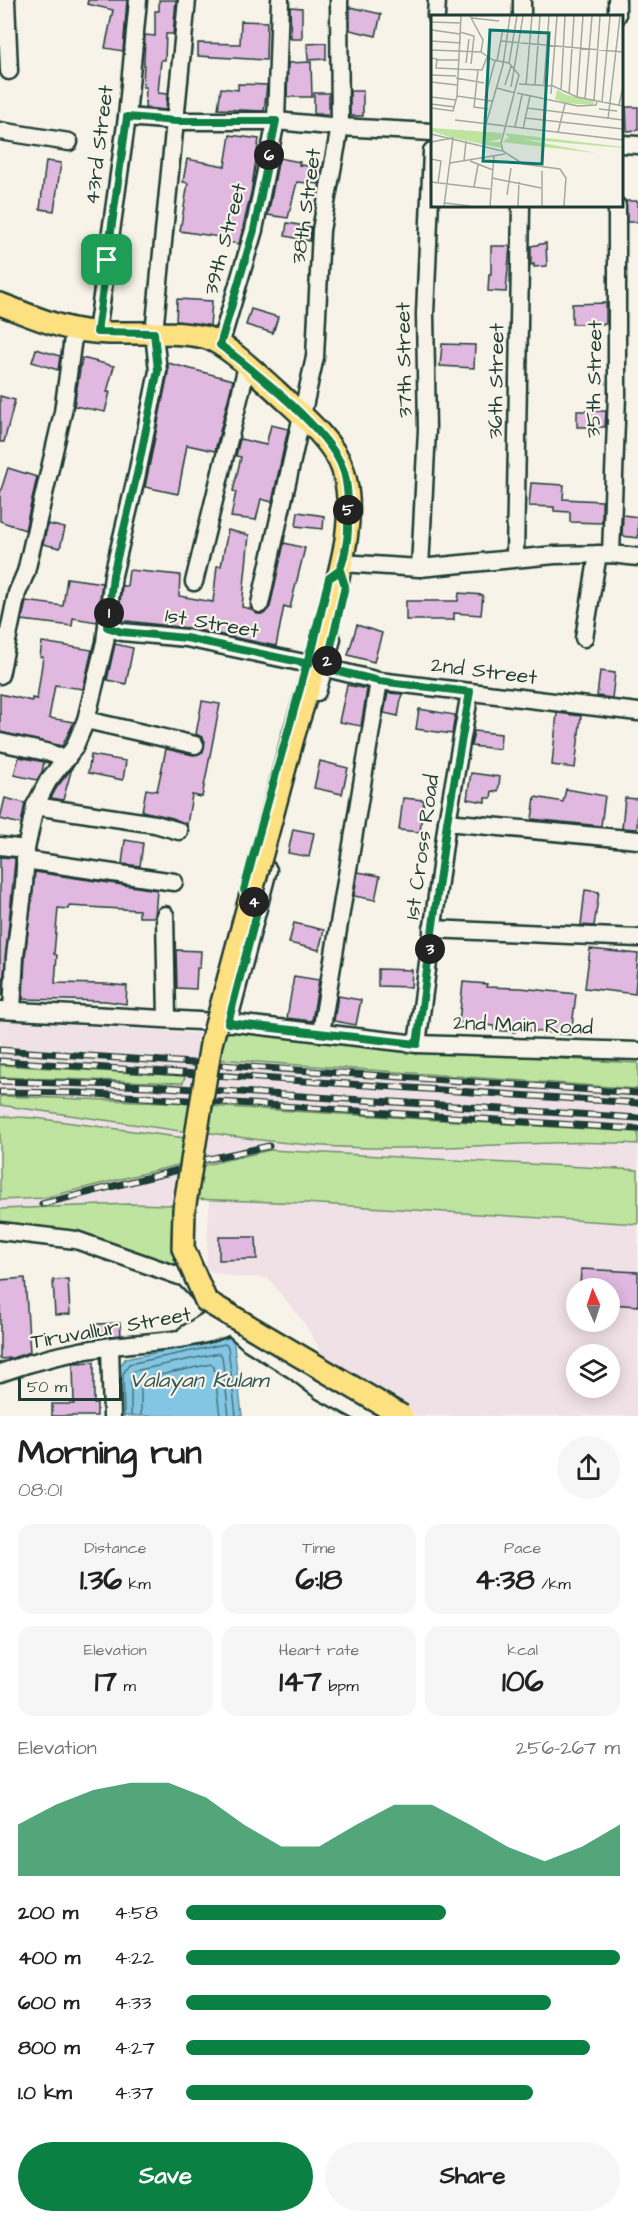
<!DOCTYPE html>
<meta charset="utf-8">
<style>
body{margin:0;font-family:"Architects Daughter",sans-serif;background:#f6f6f6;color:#222;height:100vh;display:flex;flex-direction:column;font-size:22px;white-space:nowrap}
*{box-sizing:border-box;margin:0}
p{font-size:20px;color:#767676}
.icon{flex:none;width:33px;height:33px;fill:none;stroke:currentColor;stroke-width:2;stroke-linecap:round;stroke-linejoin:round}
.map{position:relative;height:1416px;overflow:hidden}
.sheet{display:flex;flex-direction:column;background:#fff;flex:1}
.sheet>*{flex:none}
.needle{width:39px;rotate:357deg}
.fabs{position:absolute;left:566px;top:1278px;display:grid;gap:12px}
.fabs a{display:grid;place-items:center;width:54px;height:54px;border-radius:50%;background:#fff;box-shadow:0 3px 15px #0003;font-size:30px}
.scale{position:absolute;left:18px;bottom:15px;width:104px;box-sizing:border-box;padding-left:6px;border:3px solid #1f3d34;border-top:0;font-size:16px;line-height:21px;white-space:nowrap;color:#1f3d34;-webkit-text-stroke:4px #f7f3e8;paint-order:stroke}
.pin{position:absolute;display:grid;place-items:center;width:51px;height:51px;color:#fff;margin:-26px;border-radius:12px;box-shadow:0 3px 9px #0006}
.km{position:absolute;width:30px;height:30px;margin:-15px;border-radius:50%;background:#222;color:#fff;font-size:16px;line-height:30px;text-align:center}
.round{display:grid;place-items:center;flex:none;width:63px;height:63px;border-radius:32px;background:#f6f6f6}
.summary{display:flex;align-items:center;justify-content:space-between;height:102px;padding:0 18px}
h1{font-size:33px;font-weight:700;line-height:45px}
.figures{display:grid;grid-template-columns:repeat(3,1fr);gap:9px;height:102px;padding:6px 18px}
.figures div{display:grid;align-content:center;border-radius:15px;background:#f6f6f6;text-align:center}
.figures b{font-size:30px;font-weight:700}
.figures small{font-size:16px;font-weight:400}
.figures p{font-size:16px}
.chart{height:168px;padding:12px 18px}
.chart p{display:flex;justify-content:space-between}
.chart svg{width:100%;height:108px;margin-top:6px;fill:#0b8043;opacity:.7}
.cta{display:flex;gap:12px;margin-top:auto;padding:12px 18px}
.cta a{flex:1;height:69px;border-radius:36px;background:#0b8043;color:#fff;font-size:24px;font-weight:700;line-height:69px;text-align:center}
.cta a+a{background:#f6f6f6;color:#222}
ul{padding:0 18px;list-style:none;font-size:20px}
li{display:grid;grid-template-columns:96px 72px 1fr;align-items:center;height:45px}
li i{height:15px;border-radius:8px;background:#0b8043}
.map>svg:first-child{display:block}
</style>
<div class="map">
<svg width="638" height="1416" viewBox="0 0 638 1416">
<rect width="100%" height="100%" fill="#f7f3e8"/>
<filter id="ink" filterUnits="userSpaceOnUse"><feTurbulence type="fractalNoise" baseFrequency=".0167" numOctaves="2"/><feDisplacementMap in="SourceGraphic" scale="12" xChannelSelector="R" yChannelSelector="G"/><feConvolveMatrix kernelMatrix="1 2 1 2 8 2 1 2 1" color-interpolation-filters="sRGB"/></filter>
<g filter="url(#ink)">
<path fill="#f0e1e6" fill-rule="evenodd" d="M0 1021 638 1059V1416H405L324 1357 303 1321 268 1278 235 1277 206 1270 210 1189 216 1158 187 1156 178 1252 0 1228ZM576 1288H609V1322H576ZM576 1354H609V1388H576Z"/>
<g fill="#bee49f" stroke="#6e906a" stroke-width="1.5">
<path d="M221 1028 418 1051 638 1063V1089L217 1059Z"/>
<path d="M0 1065 185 1076 183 1083 0 1077Z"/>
<path d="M0 1096 191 1103 187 1132 0 1105Z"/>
<path d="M208 1106 638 1132V1144C557 1139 476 1148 396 1148 332 1149 267 1142 204 1132Z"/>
<path d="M0 1116 35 1118 185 1138 182 1164 43 1198 0 1200Z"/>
<path d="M270 1150 638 1170V1224L304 1203 190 1199 196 1167Z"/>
<path d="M129 1204 173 1205 171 1241 182 1270 0 1229V1209Z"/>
</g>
<path fill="#83c6e4" stroke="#5b8f9e" stroke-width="1.5" d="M233 1337 242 1416H118L117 1371 125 1359Z"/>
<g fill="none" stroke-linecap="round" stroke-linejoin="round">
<g stroke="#47747a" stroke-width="1.5">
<path d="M124 1416 123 1374 129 1364 225 1344 228 1347 236 1416"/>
<path d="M131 1416V1376L134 1371 219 1353 222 1356 229 1416"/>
<path d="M141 1416V1379L211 1364 214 1367 220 1416"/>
</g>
</g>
<g fill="#e0b8e0" stroke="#1f3d34" stroke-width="1.5">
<path d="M88 0H127L123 51 105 48 113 10 87 4Z"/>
<path d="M159 0H176L173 34H166L165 60H161L158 93 167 94 166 110 145 108 146 87H143L145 35 155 36V11H159Z"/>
<path d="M290 7 302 8V39H291Z"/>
<path d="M350 7 381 14 376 36 350 30Z"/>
<path d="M241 21 267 22 266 60 198 56V43L240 44Z"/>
<path d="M326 43V59L308 60 307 44Z"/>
<path d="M311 62 312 97H287L288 63Z"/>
<path d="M238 84 267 85 264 111 218 109 221 88 238 90Z"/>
<rect x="350" y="91" width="13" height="25"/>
<rect x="314" y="93" width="15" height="21"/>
<path d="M626 107H638V130L627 131Z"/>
<path d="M230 135 259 139 251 193 239 244 219 241 220 237 180 231 188 183 183 182 187 159 225 166Z"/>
<path d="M279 158 300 162 299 165 322 167 319 184 297 182 288 218 268 215Z"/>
<path d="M46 161 61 163 54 211 40 209Z"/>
<path d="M626 201H638V222H627Z"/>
<path d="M287 223 311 227 310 241 285 236Z"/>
<path d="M546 243 547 266 534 267V264L531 265V246Z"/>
<path d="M491 246H510L506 292 488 291 489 274H491Z"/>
<path d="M177 299 212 301 210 326 176 321Z"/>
<path d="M606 303V324H572V304Z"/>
<path d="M251 309 278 317 273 333 246 325Z"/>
<path d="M442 344 475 345 474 368 440 366Z"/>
<path d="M36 349 60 356 58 370 32 362Z"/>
<path d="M82 358 114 366 107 392H110L105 412 74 406Z"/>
<path d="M168 363 233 380 215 451 187 445 178 494 145 487 168 373Z"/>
<path d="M0 396 15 400 4 442H0Z"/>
<path d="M577 411H606L605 427H577Z"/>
<path d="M271 425 288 429 272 502 261 499 256 520 231 517 236 492 233 491 241 457 236 456 240 439 266 445Z"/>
<path d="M8 468 37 477 25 530 0 521V493Z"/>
<path d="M531 483 564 485 563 499 602 501V523L570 522V512L554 511V507L529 506Z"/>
<path d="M298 512 324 516 323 529 296 526Z"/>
<path d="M623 515 638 517V538L622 536Z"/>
<path d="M48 524 65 528 60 548 43 544Z"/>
<path d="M228 530 249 535 242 607 251 609 257 614H264L270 607 284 543 305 548 290 608 284 606 276 646 188 628 118 620 122 586H127L129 570 180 575 179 596 213 602 217 566H221Z"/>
<path d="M67 578 102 583 97 622 73 618 72 626 22 620 26 601 63 606Z"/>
<path d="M459 593 483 595 481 615 454 613V620H406V601H458Z"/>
<path d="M357 625 382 633 374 662 348 655Z"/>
<path d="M42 642 92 650 83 689 55 685 49 718 74 722 62 746 0 732V694L32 701V698L37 699 43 657H40Z"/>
<path d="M115 644 133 648 126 684 107 680Z"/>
<path d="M600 671 615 673 612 698 597 696Z"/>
<path d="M347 685 367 689 361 726 339 722Z"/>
<path d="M388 693 402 694 398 716 384 713Z"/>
<path d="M202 701 220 704 202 797 192 795 187 825 173 818 142 811 146 789 157 791 166 749 193 755 203 752 205 741 202 737 196 734Z"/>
<path d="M419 709 455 715 452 734 416 729Z"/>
<path d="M557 713 581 716 575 768 552 765Z"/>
<path d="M474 731 501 734 500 749 471 746Z"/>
<path d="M91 755 126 761 123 780 88 773Z"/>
<path d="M19 757 44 762 42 772 37 780 14 775Z"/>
<path d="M320 761 348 768 342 794 314 788Z"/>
<path d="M72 768 63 800 51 798 57 787Z"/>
<path d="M471 773 500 777 498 792 492 791 491 798H485V802L467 799Z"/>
<path d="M566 789 605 796 601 826 532 819 535 797 563 802Z"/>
<path d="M5 798 25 803 21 824 0 819Z"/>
<path d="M403 798 424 800 420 832 399 830Z"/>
<path d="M625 798 638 799 637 829 622 828Z"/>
<path d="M293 829 314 833 309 857 288 853Z"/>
<path d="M125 840 143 843 140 866 122 864Z"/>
<path d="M0 857 15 858V861L2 995H0Z"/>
<path d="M35 872 157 890 155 917H139V910L69 906 68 909 58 908 54 954 57 955 55 983 105 984 127 986 126 1004 106 1001 23 999 25 957Z"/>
<path d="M358 872 380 876 375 900 354 896Z"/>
<path d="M585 890 599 892 594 926 581 925Z"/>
<path d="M294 923 324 930 319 950 289 943Z"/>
<path d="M590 949 638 954 635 994 585 988Z"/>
<path d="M176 950 201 951 200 968H197L196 989 177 988Z"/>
<path d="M378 969 412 970 411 987 378 986Z"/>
<path d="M294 976 319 980 312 1021 287 1018Z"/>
<path d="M463 982 487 984 486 987 521 988 576 994 571 1035 515 1029V1032L494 1030V1026L459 1022Z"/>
<path d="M338 996 361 1000 356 1025 334 1021Z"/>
<path d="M219 1237H256L257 1259 219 1260Z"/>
<path d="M581 1269 638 1272V1306L609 1304V1288H580Z"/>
<path d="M25 1278 30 1352 12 1358 0 1359V1280Z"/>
<path d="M68 1279 70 1314 55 1315 53 1280Z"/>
<path d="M120 1323 121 1335 96 1338V1324Z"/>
<path d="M94 1362V1404H97V1416H52V1404H74L73 1363Z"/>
</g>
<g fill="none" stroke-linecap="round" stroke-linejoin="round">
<defs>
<g id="minor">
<path d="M6 0 9 71"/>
<path d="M522 0V16"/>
<path d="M436 16 437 0"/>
<path d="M617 16V0"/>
<path d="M127 117 176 121H276L340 127 432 132"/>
<path d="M0 131 69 142"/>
<path d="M622 144 638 145"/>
<path d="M97 332 127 117 138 0"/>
<path d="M220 345 254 230 276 121 280 0"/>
<path d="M611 554 617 395V206"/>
<path d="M515 557 521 206"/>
<path d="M341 563 420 568 555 555 611 554 638 557"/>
<path d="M420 568 427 430 425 314 432 151"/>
<path d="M194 582 247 366"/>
<path d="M260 604 315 357 321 230 340 127 339 0"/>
<path d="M107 627 122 632 186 638 309 664"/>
<path d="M584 638 598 554"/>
<path d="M326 668 379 681 638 712"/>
<path d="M0 675 17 593 26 572 63 412 74 330"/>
<path d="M317 692 332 639"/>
<path d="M86 720 195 745"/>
<path d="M0 742 46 752 67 759"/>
<path d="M35 806 155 824 179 831"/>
<path d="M447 822 638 840"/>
<path d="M0 846 26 849"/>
<path d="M25 860 174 882"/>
<path d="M165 915 167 1018"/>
<path d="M432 929 638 938"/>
<path d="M0 1010 235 1023 417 1044 638 1051"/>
<path d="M12 1010 15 956 24 885 26 849 35 806 48 781 74 748 86 720 105 642 113 575 137 474 158 371 154 333 187 0"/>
<path d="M228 1023 268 870"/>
<path d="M321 1033 379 681"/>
<path d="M417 1044 447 822 470 692"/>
<path d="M0 1231 76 1240 185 1278 199 1293"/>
<path d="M220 1316 249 1342 292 1369 321 1391 367 1416"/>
<path d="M185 1335 218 1314 230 1311"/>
<path d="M110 1347 112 1416"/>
<path d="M0 1373C36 1360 74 1351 112 1346 152 1341 192 1342 229 1326"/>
</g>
<path id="major" d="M0 304C24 313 48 324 73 329 116 338 161 328 204 337 225 342 259 376 276 391 297 411 334 441 343 470 357 516 341 567 329 612 319 654 307 694 294 734"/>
</defs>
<use href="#minor" stroke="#1f3d34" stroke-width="21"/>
<use href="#major" stroke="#1f3d34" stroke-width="26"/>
<use href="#minor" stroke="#f7f3e8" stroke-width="16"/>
<use href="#major" stroke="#fde080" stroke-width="21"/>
<defs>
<g id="rail">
<path d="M0 1050 638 1093"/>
<path d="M0 1061 638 1103"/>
<path d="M0 1081 149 1086 638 1118"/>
<path d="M0 1092 79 1093 638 1129"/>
<path d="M42 1204 178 1170 204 1160 269 1146"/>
</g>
</defs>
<use href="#rail" stroke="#1f3d34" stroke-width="7"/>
<use href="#rail" stroke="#f7f3e8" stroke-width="4.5" stroke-dasharray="14" stroke-linecap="butt"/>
<defs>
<path id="major-bridge" d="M294 734 211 1044 184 1210 183 1248 206 1301 402 1416"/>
</defs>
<use href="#major-bridge" stroke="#1f3d34" stroke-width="26" stroke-linecap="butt"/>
<use href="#major-bridge" stroke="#fde080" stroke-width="21"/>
</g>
</g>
<g fill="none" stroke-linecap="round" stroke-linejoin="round" filter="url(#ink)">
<defs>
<path id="route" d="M107 260 97 332 154 333 158 370 137 474 113 575 107 627 122 632 186 638 309 664 329 578 340 570 345 586 326 668 379 681 470 692 447 822 417 1044 228 1023 259 905 248 897 244 890C271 785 304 683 329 578 333 576 338 573 340 569 344 561 348 538 348 528 348 509 349 487 343 469 330 431 253 370 220 345L254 230 276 121H176L127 117 107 260"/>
</defs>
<use href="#route" stroke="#fff" stroke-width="12"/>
<use href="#route" stroke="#0b8043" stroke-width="8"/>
</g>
<g text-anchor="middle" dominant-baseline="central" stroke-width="4.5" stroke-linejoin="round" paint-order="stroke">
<g font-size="21" fill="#1f3d34" stroke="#f7f3e8">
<text transform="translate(99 145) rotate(-83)">43rd Street</text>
<text transform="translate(306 206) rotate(-82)">38th Street</text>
<text transform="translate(225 239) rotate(-75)">39th Street</text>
<text transform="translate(404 360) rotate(-91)">37th Street</text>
<text transform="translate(594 379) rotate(-89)">35th Street</text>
<text transform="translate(496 381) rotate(-89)">36th Street</text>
<text transform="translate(212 623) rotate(10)">1st Street</text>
<text transform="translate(484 671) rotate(7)">2nd Street</text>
<text transform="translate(422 847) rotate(-82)">1st Cross Road</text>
<text transform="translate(523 1025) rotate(2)">2nd Main Road</text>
<text transform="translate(111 1328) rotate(-10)">Tiruvallur Street</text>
</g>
<g font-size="22" font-style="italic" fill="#335857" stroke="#f7f3e8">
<text x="199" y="1380">Valayan Kulam</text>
</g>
</g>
<g transform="translate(431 15)">
<rect width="192" height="192" fill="#f7f3e8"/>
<path d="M126 75 136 80 164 86 162 90 134 88 124 84ZM1 113 71 118 70 124 57 127H69L70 133 22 123 0 116ZM73 118 192 132V133L91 124 165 138 71 127 78 122Z" fill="#bee49f"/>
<path fill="none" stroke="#a1aaa0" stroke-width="1.5" d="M39 1 52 25 50 37 62 45 78 48 88 60 70 128 72 136 92 149 129 154 135 163 133 191M41 3 68 6M0 7 29 8M1 15 29 19M29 17 43 21 40 49M0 26 30 28M70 26 192 37M0 35 50 37M0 43 6 44 5 53 51 55 56 42M6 45H27M66 46 72 14M35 48 38 24M78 48 86 1M47 55 43 92 57 94M0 60 25 61M25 63 53 68M0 67 26 70M88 69 122 71 146 82 192 91M104 69 109 1M113 69 118 1M74 70 80 51M95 70 101 1M80 72 92 1M66 73 84 78M130 75 134 1M86 78 147 91 165 90 166 87M120 79 126 1M138 79 143 1M26 81 30 1M0 82 25 85M146 82 152 1M54 83 64 46M154 84 161 1M163 86 169 1M171 87 179 1M0 89 24 92M188 90 192 71M0 93 22 96 26 81 61 86M96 93 192 105M168 94 186 96M94 103 192 114M177 104 189 1M24 105 192 125M55 109 72 50 79 1M84 112 91 80M92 114 99 81M127 117 134 89M0 119 71 136M0 127 22 123 13 191M0 144 10 146 7 168M33 146 35 126M39 146 62 155M19 148 74 139M111 156V191M61 163 110 173M0 167 59 174M43 172 47 150M76 180 80 153M14 188 39 191M59 191 63 140M87 191 88 167"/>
<path fill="#0f766e" fill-opacity="0.15" stroke="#0f766e" stroke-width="3" d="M59 15 118 18 111 149 52 146Z"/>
<rect width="192" height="192" fill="none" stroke="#1f3d34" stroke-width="3"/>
</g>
</svg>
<div class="fabs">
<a><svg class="needle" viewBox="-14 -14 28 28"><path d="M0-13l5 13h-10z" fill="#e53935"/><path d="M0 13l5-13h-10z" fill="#767676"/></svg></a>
<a><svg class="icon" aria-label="layers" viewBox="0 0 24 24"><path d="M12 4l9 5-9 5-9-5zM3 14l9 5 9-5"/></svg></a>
</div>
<div class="scale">50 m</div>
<div class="pin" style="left:107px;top:260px;background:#1e9e55"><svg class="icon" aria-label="arrive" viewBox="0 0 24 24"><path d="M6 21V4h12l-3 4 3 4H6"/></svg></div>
<b class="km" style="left:109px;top:613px">1</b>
<b class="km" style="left:327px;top:661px">2</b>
<b class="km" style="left:430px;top:949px">3</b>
<b class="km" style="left:254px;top:902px">4</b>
<b class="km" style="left:348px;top:510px">5</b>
<b class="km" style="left:269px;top:155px">6</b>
</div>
<section class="sheet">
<div class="summary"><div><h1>Morning run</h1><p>08:01</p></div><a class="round"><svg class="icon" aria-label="share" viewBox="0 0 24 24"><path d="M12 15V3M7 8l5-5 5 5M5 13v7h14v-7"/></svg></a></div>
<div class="figures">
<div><p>Distance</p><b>1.36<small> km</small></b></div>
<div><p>Time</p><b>6:18</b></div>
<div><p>Pace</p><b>4:38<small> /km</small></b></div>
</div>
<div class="figures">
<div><p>Elevation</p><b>17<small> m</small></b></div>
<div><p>Heart rate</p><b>147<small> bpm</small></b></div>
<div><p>kcal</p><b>106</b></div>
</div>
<div class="chart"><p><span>Elevation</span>256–267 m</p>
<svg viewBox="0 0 160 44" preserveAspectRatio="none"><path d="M0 44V23L10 15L20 9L30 6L40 6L50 12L60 23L70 32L80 32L90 23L100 15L110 15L120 23L130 32L140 38L150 32L160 23V44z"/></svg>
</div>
<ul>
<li><b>200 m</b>4:58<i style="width:60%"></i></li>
<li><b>400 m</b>4:22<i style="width:100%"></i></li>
<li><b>600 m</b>4:33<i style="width:84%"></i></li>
<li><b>800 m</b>4:27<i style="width:93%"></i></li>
<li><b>1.0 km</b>4:37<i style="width:80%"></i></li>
</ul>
<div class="cta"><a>Save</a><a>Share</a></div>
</section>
